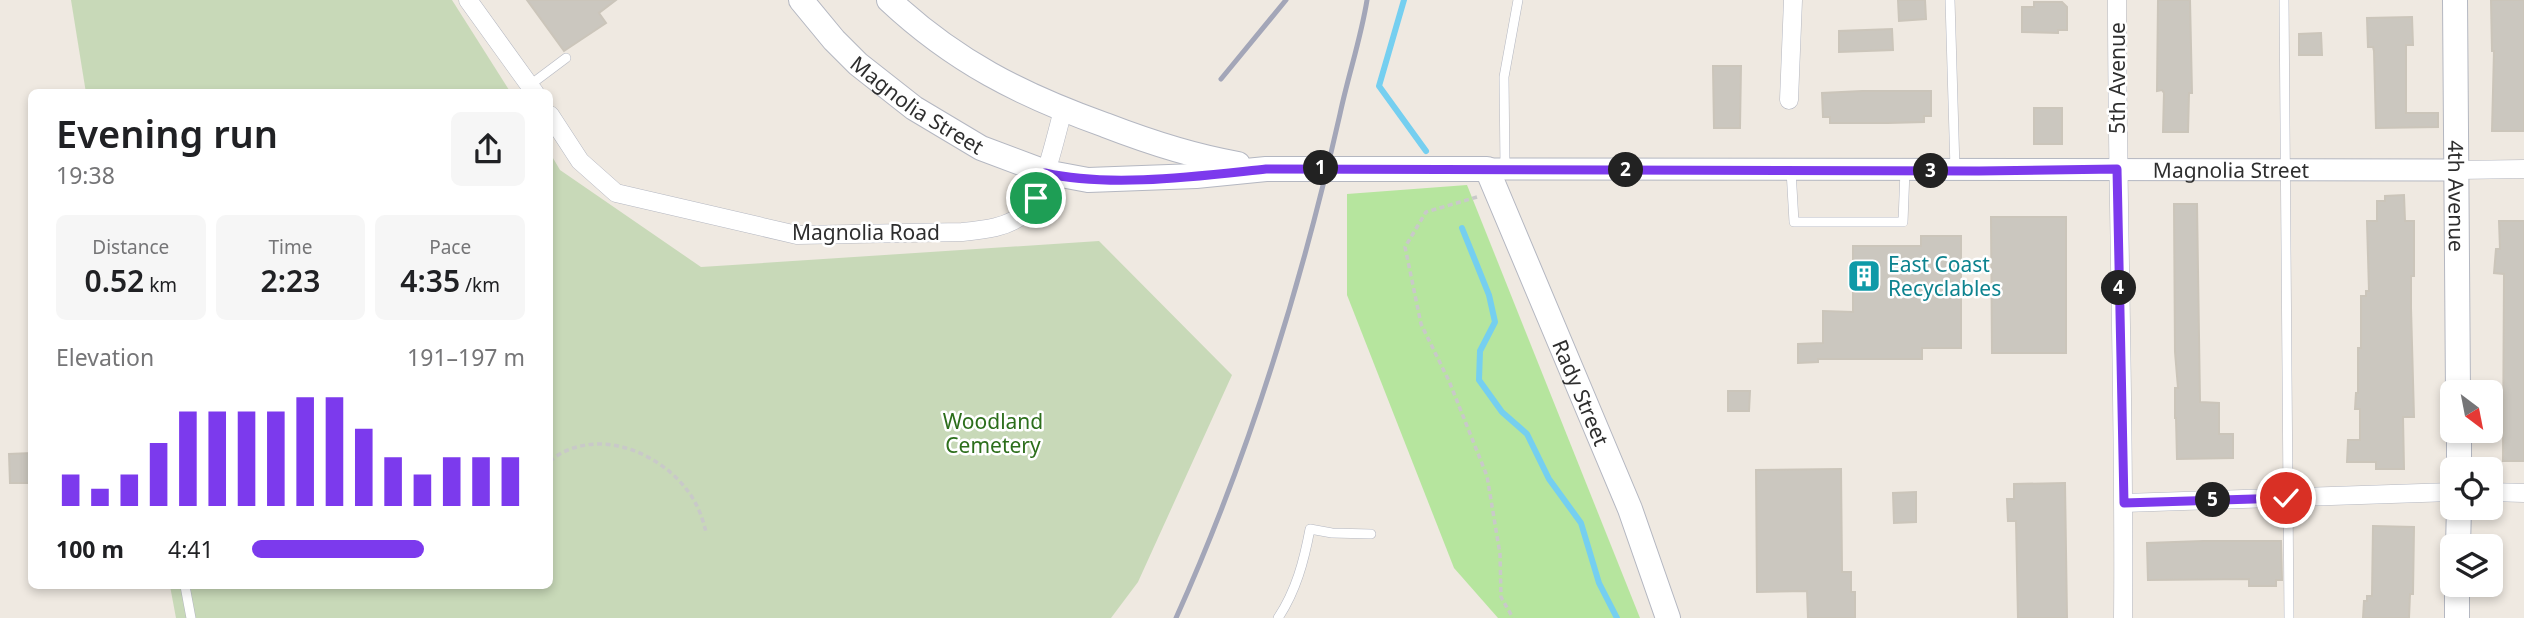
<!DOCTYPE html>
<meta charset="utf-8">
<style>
body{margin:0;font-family:"Noto Sans",sans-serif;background:#f6f6f6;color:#202124;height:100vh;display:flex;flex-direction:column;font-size:26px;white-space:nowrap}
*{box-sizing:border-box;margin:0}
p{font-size:23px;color:#757577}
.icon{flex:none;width:38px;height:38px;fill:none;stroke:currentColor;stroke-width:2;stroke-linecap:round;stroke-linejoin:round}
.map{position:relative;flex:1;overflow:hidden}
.details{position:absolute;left:28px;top:89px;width:525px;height:500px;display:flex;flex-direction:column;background:#fff;border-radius:10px;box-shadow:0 4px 10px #0003}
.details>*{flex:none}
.needle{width:46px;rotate:148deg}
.controls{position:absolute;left:2440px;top:380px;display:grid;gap:14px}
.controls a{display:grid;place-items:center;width:63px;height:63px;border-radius:10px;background:#fff;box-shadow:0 4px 10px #0003;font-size:35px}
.pin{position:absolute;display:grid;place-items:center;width:60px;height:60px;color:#fff;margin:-30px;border:4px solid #fff;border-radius:50%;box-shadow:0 2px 7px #0007}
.km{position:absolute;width:35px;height:35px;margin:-18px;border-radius:50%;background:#222;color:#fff;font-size:19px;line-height:35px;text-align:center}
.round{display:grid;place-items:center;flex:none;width:74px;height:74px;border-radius:10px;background:#f6f6f6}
.headline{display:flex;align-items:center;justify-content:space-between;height:119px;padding:0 28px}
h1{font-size:38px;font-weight:600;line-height:52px}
.metrics{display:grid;grid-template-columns:repeat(3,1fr);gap:10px;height:119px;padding:7px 28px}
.metrics div{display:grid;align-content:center;border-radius:10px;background:#f6f6f6;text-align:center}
.metrics b{font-size:30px;font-weight:600}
.metrics small{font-size:19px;font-weight:400}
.metrics p{font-size:19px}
.chart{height:196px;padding:14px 28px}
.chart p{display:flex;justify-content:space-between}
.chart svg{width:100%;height:126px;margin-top:7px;stroke:#7c3aed;stroke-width:6}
ul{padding:0 28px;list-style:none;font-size:23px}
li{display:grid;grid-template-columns:112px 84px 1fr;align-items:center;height:52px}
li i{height:18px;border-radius:9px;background:#7c3aed}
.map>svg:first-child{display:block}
</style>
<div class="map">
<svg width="2524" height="618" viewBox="0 0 2524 618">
<rect width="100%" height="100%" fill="#efe9e1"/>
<path fill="#b6e59e" d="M1467 185 1640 618H1498L1454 568 1347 295V194Z"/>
<g fill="#c8d9b8">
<path d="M71 0H452L511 93H86Z"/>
<path d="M550 153 560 170 701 267 1099 241 1232 375 1138 582 1111 618H176L170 586H550Z"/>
</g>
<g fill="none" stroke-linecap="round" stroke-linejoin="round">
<g stroke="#75cff0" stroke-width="6">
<path d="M1404 0 1379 86 1426 151"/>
<path d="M1462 228 1489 295 1495 322 1480 351 1479 380 1502 412 1527 434 1549 479 1581 523 1599 583 1617 618"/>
</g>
</g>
<g fill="#cbc7bf" stroke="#cbc5ba" stroke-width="2">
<path d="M527 0H616L599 13 606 23 564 51Z"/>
<path d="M1898 0H1925L1926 19 1899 21Z"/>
<path d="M2158 0H2190L2192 93H2189L2188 132H2163L2164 93 2162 90 2157 91Z"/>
<path d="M2491 0H2524V131H2492L2494 51H2492Z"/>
<path d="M2034 2H2062L2067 7V30H2058V33L2022 32V7H2034Z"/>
<path d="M2412 17 2413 45H2406V113H2438V127L2376 128 2374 51 2373 47H2368L2367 18Z"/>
<path d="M1892 29 1893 50 1839 52V31Z"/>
<path d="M2321 33 2322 55H2299V34Z"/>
<path d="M1713 66H1741L1740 128H1714Z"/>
<path d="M1862 91H1931V116H1924V122L1888 123H1830V117H1823L1822 93Z"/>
<rect x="2034" y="108" width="28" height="36"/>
<path d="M2404 195 2405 221H2414V276H2411V308L2414 417H2403L2404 469H2376V462H2347L2348 440H2360V409H2355L2356 393H2358V348H2361V296H2366V291H2369L2367 221H2377V201H2385V196Z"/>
<path d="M2174 204H2197L2200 402 2219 403V434H2233V458L2177 459 2176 418H2175V388H2178L2175 352Z"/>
<path d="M1991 217H2066V353H1992Z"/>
<path d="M2499 221H2524V461H2503L2504 274 2494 273 2496 249H2500Z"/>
<path d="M1921 236H1961V348H1922V359H1818V362L1798 363V344L1823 343V311L1853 312V246H1921Z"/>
<path d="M1728 391H1750L1749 411H1728Z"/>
<path d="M32 453V483H10L9 454Z"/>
<path d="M1841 469 1842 572H1851V592H1855V618H1808L1807 591 1757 592 1756 470Z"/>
<path d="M2065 483 2067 618H2018L2016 521H2008L2007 499H2014V484Z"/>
<path d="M1916 492V522L1894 523 1893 493Z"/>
<path d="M2373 526 2414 527 2413 594H2410L2409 618H2363L2364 601H2367V596H2372Z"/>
<path d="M2203 541H2281L2282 580H2276V586H2249V579L2148 580 2147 543Z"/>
</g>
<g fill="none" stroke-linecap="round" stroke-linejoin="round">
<defs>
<g id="service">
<path d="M1950 0 1955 169"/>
<path d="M2284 0 2289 618"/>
<path d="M530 85 566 58"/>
<path d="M1505 168 1504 77 1518 0"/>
<path d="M1791 170 1794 222H1903L1905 170"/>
<path d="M185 586 191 618"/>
<path d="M1278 618C1296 591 1304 561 1310 529L1332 533 1371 534"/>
</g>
<g id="minor">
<path d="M468 0 535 93"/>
<path d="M2117 0C2117 206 2125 412 2123 618"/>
<path d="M1789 100 1793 0"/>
<path d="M550 115 580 161 616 193 797 235 962 232C984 230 1007 228 1025 213 1043 197 1056 135 1063 110"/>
<path d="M2457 170 2524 169"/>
<path d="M2490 492 2524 493"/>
<path d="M2124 503 2452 492"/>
</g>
<g id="tertiary">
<path id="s1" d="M1487 169 2457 170"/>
</g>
<g id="secondary">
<path id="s2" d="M801 0 834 40 858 64 914 108 981 148 1045 172 1088 180 1196 176 1266 169H1487L1630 509 1668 618"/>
<path d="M889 0C954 61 1021 95 1105 125 1149 142 1191 156 1238 164"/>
<path id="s3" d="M2455 0 2458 392"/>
<path d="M2459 430V469"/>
<path d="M2458 546 2459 508"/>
<path d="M2457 618V584"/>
</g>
</defs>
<use href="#service" stroke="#b4b7c1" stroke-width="10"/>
<use href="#minor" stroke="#b4b7c1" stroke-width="19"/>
<use href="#tertiary" stroke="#b4b7c1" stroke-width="23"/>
<use href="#secondary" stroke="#b4b7c1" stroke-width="26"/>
<g stroke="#c9c9c9" stroke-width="3.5" stroke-dasharray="5 3.5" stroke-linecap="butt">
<path d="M1477 197 1426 212 1405 247 1421 324 1449 381 1487 476 1500 554 1501 597 1513 618"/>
<path d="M550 461C555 457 562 452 568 450 616 430 676 463 697 506 701 514 704 524 706 532"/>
</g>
<use href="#service" stroke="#fff" stroke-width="9"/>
<use href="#minor" stroke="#fff" stroke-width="18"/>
<use href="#tertiary" stroke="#fff" stroke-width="21"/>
<use href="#secondary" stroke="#fff" stroke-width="24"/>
<g stroke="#a3a6b8" stroke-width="5">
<path d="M1221 79 1286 0"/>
<path d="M1176 618C1249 456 1301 286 1340 114 1348 76 1361 38 1367 0"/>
</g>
</g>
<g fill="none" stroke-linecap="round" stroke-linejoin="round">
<defs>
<path id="route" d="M1036 198 1045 173C1111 188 1199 176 1266 169L1979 171 2117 169 2124 503 2286 498"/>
</defs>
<use href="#route" stroke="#fff" stroke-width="14"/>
<use href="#route" stroke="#7c3aed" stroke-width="9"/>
</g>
<defs>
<symbol id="building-square" viewBox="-11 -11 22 22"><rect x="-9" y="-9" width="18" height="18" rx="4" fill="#0f9aa8" stroke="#fff"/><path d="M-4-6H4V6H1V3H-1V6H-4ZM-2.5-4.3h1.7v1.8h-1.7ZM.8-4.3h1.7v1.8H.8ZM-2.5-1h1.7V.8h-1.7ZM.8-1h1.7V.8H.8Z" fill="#fff"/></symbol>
</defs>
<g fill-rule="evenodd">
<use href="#building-square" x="1845" y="257" width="38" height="38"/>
</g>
<g text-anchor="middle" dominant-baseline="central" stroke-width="5" stroke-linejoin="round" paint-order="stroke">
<g font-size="21" fill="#2e2e2e" stroke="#fff">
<text transform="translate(2117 78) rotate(-90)">5th Avenue</text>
<text stroke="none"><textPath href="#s2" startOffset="158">Magnolia Street</textPath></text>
<text stroke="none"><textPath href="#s1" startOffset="744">Magnolia Street</textPath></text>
<text stroke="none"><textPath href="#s3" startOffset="196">4th Avenue</textPath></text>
<text x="866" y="232">Magnolia Road</text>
<text stroke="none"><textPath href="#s2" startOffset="989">Rady Street</textPath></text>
</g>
<g font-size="21" fill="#0d838f" stroke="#fff" text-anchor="start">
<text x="1888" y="264">East Coast<tspan x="1888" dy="24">Recyclables</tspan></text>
</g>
<g font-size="21" fill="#2c6e1b" stroke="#fff">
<text x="993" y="421">Woodland<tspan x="993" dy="24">Cemetery</tspan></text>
</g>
</g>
</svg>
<div class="controls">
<a><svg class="needle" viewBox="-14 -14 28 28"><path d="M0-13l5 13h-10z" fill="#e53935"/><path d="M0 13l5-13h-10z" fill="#757577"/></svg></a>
<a><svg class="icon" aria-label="locate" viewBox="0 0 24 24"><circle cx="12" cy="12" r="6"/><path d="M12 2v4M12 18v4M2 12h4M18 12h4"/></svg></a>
<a><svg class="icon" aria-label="layers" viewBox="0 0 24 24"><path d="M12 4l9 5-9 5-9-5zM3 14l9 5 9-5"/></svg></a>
</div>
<div class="pin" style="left:1036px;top:198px;background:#1e9e55"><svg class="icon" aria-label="arrive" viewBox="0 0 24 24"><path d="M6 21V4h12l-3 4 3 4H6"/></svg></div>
<div class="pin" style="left:2286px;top:498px;background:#d93025"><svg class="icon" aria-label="check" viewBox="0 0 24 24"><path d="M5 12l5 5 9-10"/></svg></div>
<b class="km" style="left:1321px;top:168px">1</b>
<b class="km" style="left:1626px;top:170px">2</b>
<b class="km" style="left:1931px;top:171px">3</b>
<b class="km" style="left:2119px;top:288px">4</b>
<b class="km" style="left:2213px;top:500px">5</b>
<section class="details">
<div class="headline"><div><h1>Evening run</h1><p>19:38</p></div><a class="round"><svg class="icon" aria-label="share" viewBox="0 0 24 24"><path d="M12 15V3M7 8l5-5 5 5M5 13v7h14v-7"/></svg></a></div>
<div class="metrics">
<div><p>Distance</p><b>0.52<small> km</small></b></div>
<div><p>Time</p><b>2:23</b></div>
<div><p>Pace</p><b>4:35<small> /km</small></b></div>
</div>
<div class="chart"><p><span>Elevation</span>191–197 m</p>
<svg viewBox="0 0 160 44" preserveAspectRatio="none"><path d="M5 44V33M15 44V38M25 44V33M35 44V22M45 44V11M55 44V11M65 44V11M75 44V11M85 44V6M95 44V6M105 44V17M115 44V27M125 44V33M135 44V27M145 44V27M155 44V27"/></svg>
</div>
<ul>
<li><b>100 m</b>4:41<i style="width:63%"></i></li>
</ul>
</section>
</div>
